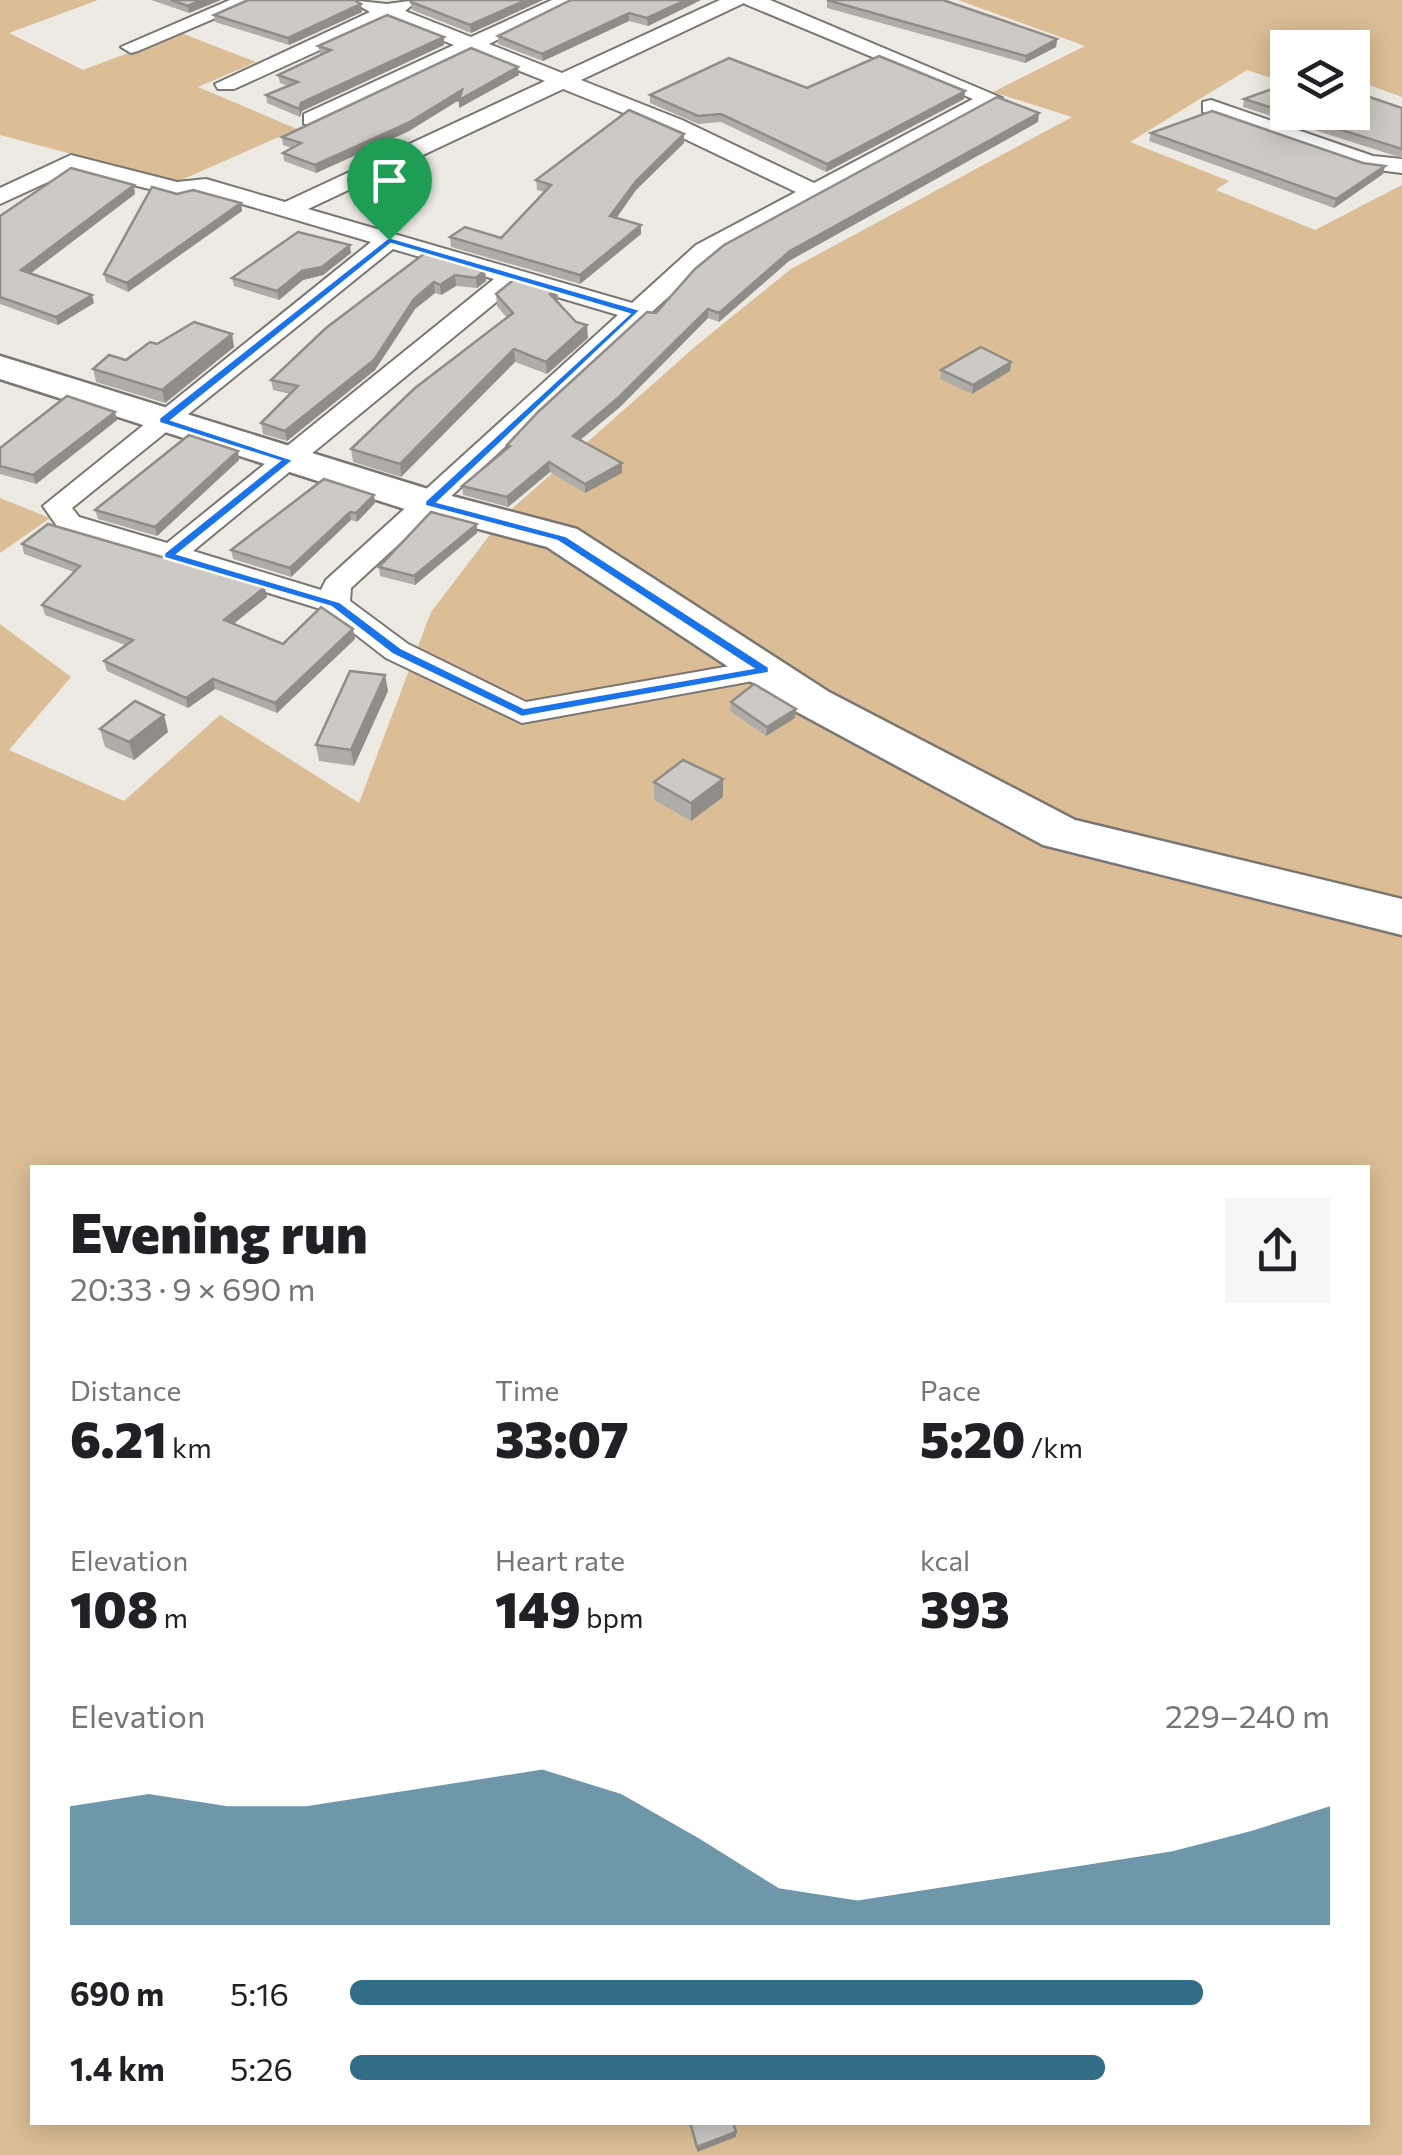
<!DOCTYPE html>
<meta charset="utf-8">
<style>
body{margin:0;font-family:Commissioner,sans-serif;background:#f6f6f6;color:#202124;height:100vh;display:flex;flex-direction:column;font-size:38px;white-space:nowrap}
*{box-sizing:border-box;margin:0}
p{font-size:32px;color:#757577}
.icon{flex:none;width:55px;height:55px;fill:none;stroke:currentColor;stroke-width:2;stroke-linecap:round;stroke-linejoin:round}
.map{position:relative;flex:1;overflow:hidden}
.sheet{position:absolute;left:30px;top:1165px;width:1340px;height:960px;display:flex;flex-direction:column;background:#fff;border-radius:0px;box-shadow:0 5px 25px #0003}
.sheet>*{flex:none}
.controls{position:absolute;left:1270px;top:30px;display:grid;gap:20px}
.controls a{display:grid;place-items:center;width:100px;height:100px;border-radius:0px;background:#fff;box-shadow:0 5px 25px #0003;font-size:50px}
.pin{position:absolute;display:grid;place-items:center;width:85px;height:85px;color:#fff;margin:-102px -42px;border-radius:50% 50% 50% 0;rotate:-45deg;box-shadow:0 0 10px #0007}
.pin .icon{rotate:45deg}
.round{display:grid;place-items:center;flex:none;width:105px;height:105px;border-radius:0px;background:#f6f6f6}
.headline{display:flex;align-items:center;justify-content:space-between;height:170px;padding:0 40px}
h1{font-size:55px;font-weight:800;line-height:75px}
.metrics{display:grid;grid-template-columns:repeat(3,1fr);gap:15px;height:170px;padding:10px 40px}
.metrics div{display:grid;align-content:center}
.metrics b{font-size:50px;font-weight:800}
.metrics small{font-size:28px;font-weight:400}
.metrics p{font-size:28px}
.chart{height:280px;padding:20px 40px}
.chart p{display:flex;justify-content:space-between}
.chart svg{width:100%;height:180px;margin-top:10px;fill:#316d85;opacity:.7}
ul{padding:0 40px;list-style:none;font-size:32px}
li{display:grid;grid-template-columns:160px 120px 1fr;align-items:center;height:75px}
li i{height:25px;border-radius:12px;background:#316d85}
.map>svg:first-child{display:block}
</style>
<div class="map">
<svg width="1402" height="2155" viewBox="0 0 1402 2155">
<rect width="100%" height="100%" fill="#edeae4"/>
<g fill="#dbbe95" fill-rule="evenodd">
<path d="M0 0H98L9 33 83 70 181 33 256 62 198 87 297 129 177 182 0 135Z"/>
<path d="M958 0H1402V97L1353 79 1352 48H1288L1287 83 1247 70 1130 142 1229 181 1216 190 1315 230 1402 185V2155H0V624L71 677 9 750 124 801 220 715 359 803 431 612 505 515 697 345 791 269 1072 117 993 92 1085 46ZM32 1168H1368V2122H32Z"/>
<path d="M0 498 50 518 0 553Z"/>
</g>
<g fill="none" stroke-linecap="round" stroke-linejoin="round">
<defs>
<g id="street">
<path d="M230 0H258L138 51 131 53 121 47Z"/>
<path d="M349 0 387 4 409 1 412 5 405 11 471 37 552 0H578L489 44 562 73 720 0H770L1002 98 714 255 351 588 350 601 408 644 526 702 764 660 779 670 775 677 522 723 386 658 324 610 59 529 43 506 371 242 205 193 177 196 74 170 0 204V188L71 155 177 182 206 179 285 202 545 81 472 52 320 124H304V114L454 45 388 19 234 89H218L215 84 370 12ZM744 3 745 4 973 99 814 183 682 120 581 80ZM563 89 666 130 796 192 696 245 632 303 308 209ZM393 249 494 279 167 543 79 517 72 508ZM517 285 618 315 326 580 321 590 193 551Z"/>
<path d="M1211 100 1373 156 1402 159V173L1362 168 1203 112V102Z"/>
</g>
<path id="secondary" d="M0 356 444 494 577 529 829 692 1075 820 1402 899V935L1043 845 797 712 547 547 414 512 0 379Z"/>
</defs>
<use href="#street" stroke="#7a7671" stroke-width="4"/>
<use href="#secondary" stroke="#7a7671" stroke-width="5"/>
<use href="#street" fill="#fff" fill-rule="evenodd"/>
<use href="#secondary" fill="#fff" fill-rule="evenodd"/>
</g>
<g fill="#b0ada9">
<path d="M151 0H221L189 13Z"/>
<path d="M543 0 471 33 412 10 411 2Z"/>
<path d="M701 0 648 26 629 21 543 61 498 44V36Z"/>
<path d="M827 0 1057 39 1056 47 1025 63 827 8Z"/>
<path d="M362 12 289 45 215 22 214 15Z"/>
<path d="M444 37V45L302 111 300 117 267 103 266 95 288 86 280 83 278 75 321 55 320 54 318 46Z"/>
<path d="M519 75 459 108V100L409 131 316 173 284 161 283 153 292 148 283 145 282 137Z"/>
<path d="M807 88 965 91 964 99 826 172 721 122 698 124 650 103V95Z"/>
<path d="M1244 99 1288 112 1402 108V158L1243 107Z"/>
<path d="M1038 122 789 261 719 322 708 318 620 407 580 440 622 473 585 493 550 472 508 507 463 495 462 486 507 449V445L656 313Z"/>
<path d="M1151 133 1363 163 1385 166 1383 174 1334 208 1149 141Z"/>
<path d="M684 134V143L636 190 616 218 641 234 580 284 451 247 450 237 501 238 545 192 537 190 536 180Z"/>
<path d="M135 194 30 274 94 303 58 325 0 304V216Z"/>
<path d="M177 194 241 203 242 211 128 292 106 282 104 274Z"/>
<path d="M351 253 323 275 303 280 279 300 234 286 232 278Z"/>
<path d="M425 253 485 270 486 281 477 288 456 286 441 295 435 293 415 309 375 370 287 441 263 434 261 423 290 394 273 390 271 380Z"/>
<path d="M557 288 558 301 588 338 547 374 515 362 401 477 353 462 351 449 507 318 497 306 496 294Z"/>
<path d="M232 334 234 347 165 403 96 382 93 369 126 360 157 344Z"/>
<path d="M1011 362 1010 371 972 394 940 379 941 370Z"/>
<path d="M117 420 36 484 0 474V448Z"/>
<path d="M238 451 239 460 157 536 98 519 95 510Z"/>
<path d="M374 495 375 503 357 522 351 520 291 577 233 559 231 550Z"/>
<path d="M477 524V533L415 585 380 576 379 567Z"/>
<path d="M22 544 267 597 233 624 283 644 353 629 355 639 277 713 215 689 188 708 107 671 104 661 125 645 45 615 42 605 74 572 24 554Z"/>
<path d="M385 675 388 691 354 766 319 761 316 745Z"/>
<path d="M731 702 796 709 795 718 766 736 730 711Z"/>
<path d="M164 715 168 732 134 760 105 747 100 729Z"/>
<path d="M723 779V797L691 821 654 800V782Z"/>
</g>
<g fill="#908d89">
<path d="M201 0H221L189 13 188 6Z"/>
<path d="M526 0H543L471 33 470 25Z"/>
<path d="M686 0H701L648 26 647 18Z"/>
<path d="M361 4 362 12 289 45 288 38Z"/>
<path d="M629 13V21L543 61 542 54Z"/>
<path d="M444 37V45L302 111 300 117 299 109 301 103Z"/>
<path d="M1057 39 1056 47 1025 63 1026 56Z"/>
<path d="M518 67 519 75 459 108V100L409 131 316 173 315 165 462 90Z"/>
<path d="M965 91 964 99 826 172 827 164Z"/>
<path d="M1039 113 1038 122 789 261 719 322V313L790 251Z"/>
<path d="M684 134V143L636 190 611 226 610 216 636 181Z"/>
<path d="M1385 166 1383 174 1334 208 1336 199Z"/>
<path d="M134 185 135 194 23 279 21 270Z"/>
<path d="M241 203 242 211 128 292 127 283Z"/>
<path d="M641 225V234L580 284V275Z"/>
<path d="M350 245 351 253 323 275 303 280 279 300 277 291 302 271Z"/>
<path d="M485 270 486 281 477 288 476 278Z"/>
<path d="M455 275 456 286 441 295 440 285Z"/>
<path d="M434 282 435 293 415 309 375 370 287 441 285 431 414 299Z"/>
<path d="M557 288 558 301 550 294Z"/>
<path d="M92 295 94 303 58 325 56 317Z"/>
<path d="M708 309V318L620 407 573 446V436Z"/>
<path d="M587 325 588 338 547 374 546 362Z"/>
<path d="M232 334 234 347 165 403 162 390Z"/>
<path d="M514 349 515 362 401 477 400 464Z"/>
<path d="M1011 362 1010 371 972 394 973 385Z"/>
<path d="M115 412 117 420 36 484 33 475Z"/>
<path d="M238 451 239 460 157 536 155 527Z"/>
<path d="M549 462 550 472 508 507 507 497Z"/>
<path d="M622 463V473L585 493V484Z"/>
<path d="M374 495 375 503 357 522 356 513Z"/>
<path d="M350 512 351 520 291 577 290 568Z"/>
<path d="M477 524V533L415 585 414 576Z"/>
<path d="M265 587 267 597 226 630 224 620Z"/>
<path d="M353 629 355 639 277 713 275 703Z"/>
<path d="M385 675 388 691 354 766 351 750Z"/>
<path d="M213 679 215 689 188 708 186 698Z"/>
<path d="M796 709 795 718 766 736 767 727Z"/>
<path d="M164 715 168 732 134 760 129 742Z"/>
<path d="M723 779V797L691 821V803Z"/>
<path d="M736 2132V2137L697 2152V2147Z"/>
</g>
<g fill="#cdc9c4" stroke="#908d89" stroke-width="2.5">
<path d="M171 0H201L188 6Z"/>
<path d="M248 0H354L361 4 288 38 214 15Z"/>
<path d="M412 0H526L470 25 411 2Z"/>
<path d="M571 0H686L647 18 629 13 542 54 498 36Z"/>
<path d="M827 0H943L1057 39 1026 56Z"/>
<path d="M387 15 444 37 301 103 299 109 266 95 298 82 278 75 331 50 318 46Z"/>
<path d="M471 48 518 67 459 100 462 90 408 123 315 165 283 153 301 143 282 137Z"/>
<path d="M879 56 965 91 827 164 721 114 698 116 650 95 729 58 807 88Z"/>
<path d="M1286 84H1288V112H1352V91L1402 108V149L1244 99Z"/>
<path d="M997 97 1039 113 790 251 719 313 708 309 619 397 573 436 622 463 585 484 549 462 507 497 462 486 510 446 507 445 539 411 647 312 656 313 695 269 724 245Z"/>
<path d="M629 110 684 134 636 181 610 216 641 225 580 275 450 237 465 227 501 238 551 185 536 180Z"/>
<path d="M1212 111 1363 163 1385 166 1336 199 1151 133Z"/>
<path d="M71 168 134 185 21 270 92 295 56 317 0 297V216Z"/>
<path d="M152 187 177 194 193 190 241 203 127 283 104 274Z"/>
<path d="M298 232 350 245 322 267 302 271 277 291 232 278Z"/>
<path d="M425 253 485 270 476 278 455 275 440 285 434 282 414 299 374 360 285 431 261 423 298 386 271 380 326 328Z"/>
<path d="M517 277 557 288 550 294 576 322 587 325 546 362 514 349 400 464 351 449 415 388 513 313 496 294Z"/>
<path d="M194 322 232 334 162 390 93 369 109 355 126 360 150 342 157 344Z"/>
<path d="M981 347 1011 362 973 385 941 370Z"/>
<path d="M67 396 115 412 33 475 0 466V448Z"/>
<path d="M189 435 238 451 155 527 95 510Z"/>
<path d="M324 479 374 495 356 513 350 512 290 568 231 550Z"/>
<path d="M431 512 477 524 414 576 379 567Z"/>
<path d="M48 524 265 587 224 620 283 644 321 607 353 629 275 703 213 679 186 698 104 661 133 640 42 605 80 566 22 544Z"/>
<path d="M350 671 385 675 351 750 316 745Z"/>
<path d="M754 684 796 709 767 727 731 702Z"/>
<path d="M135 701 164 715 129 742 100 729Z"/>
<path d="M683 760 723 779 691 803 654 782Z"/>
<path d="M690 2122H733L736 2132 697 2147Z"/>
</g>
<path fill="#1a73e8" stroke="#fff" stroke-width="2.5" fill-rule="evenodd" d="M389 237 641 310 438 502 566 536 769 667V673L522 717 392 654 331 607 164 558V553L279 461 159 423V418ZM391 244 629 314 425 501V506L557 541 752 668 524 708 401 648 340 602 178 554 294 460 172 420Z"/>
</svg>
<div class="controls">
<a><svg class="icon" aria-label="layers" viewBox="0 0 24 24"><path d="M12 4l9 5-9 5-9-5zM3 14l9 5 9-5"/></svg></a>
</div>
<div class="pin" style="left:389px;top:240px;background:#1e9e55"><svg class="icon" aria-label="arrive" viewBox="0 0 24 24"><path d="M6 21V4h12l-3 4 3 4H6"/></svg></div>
<section class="sheet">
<div class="headline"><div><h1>Evening run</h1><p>20:33 · 9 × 690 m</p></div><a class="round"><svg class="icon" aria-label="share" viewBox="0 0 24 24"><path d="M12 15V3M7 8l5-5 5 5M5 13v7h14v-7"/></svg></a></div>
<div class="metrics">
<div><p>Distance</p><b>6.21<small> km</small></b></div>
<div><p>Time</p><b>33:07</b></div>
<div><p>Pace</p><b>5:20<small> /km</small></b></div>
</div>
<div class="metrics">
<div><p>Elevation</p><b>108<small> m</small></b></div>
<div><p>Heart rate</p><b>149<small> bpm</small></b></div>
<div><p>kcal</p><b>393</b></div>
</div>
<div class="chart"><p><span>Elevation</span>229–240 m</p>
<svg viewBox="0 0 160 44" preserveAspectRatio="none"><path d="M0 44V15L10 12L20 15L30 15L40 12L50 9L60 6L70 12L80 23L90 35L100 38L110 35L120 32L130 29L140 26L150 21L160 15V44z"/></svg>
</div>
<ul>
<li><b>690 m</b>5:16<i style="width:87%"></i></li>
<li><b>1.4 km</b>5:26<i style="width:77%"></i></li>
</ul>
</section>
</div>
